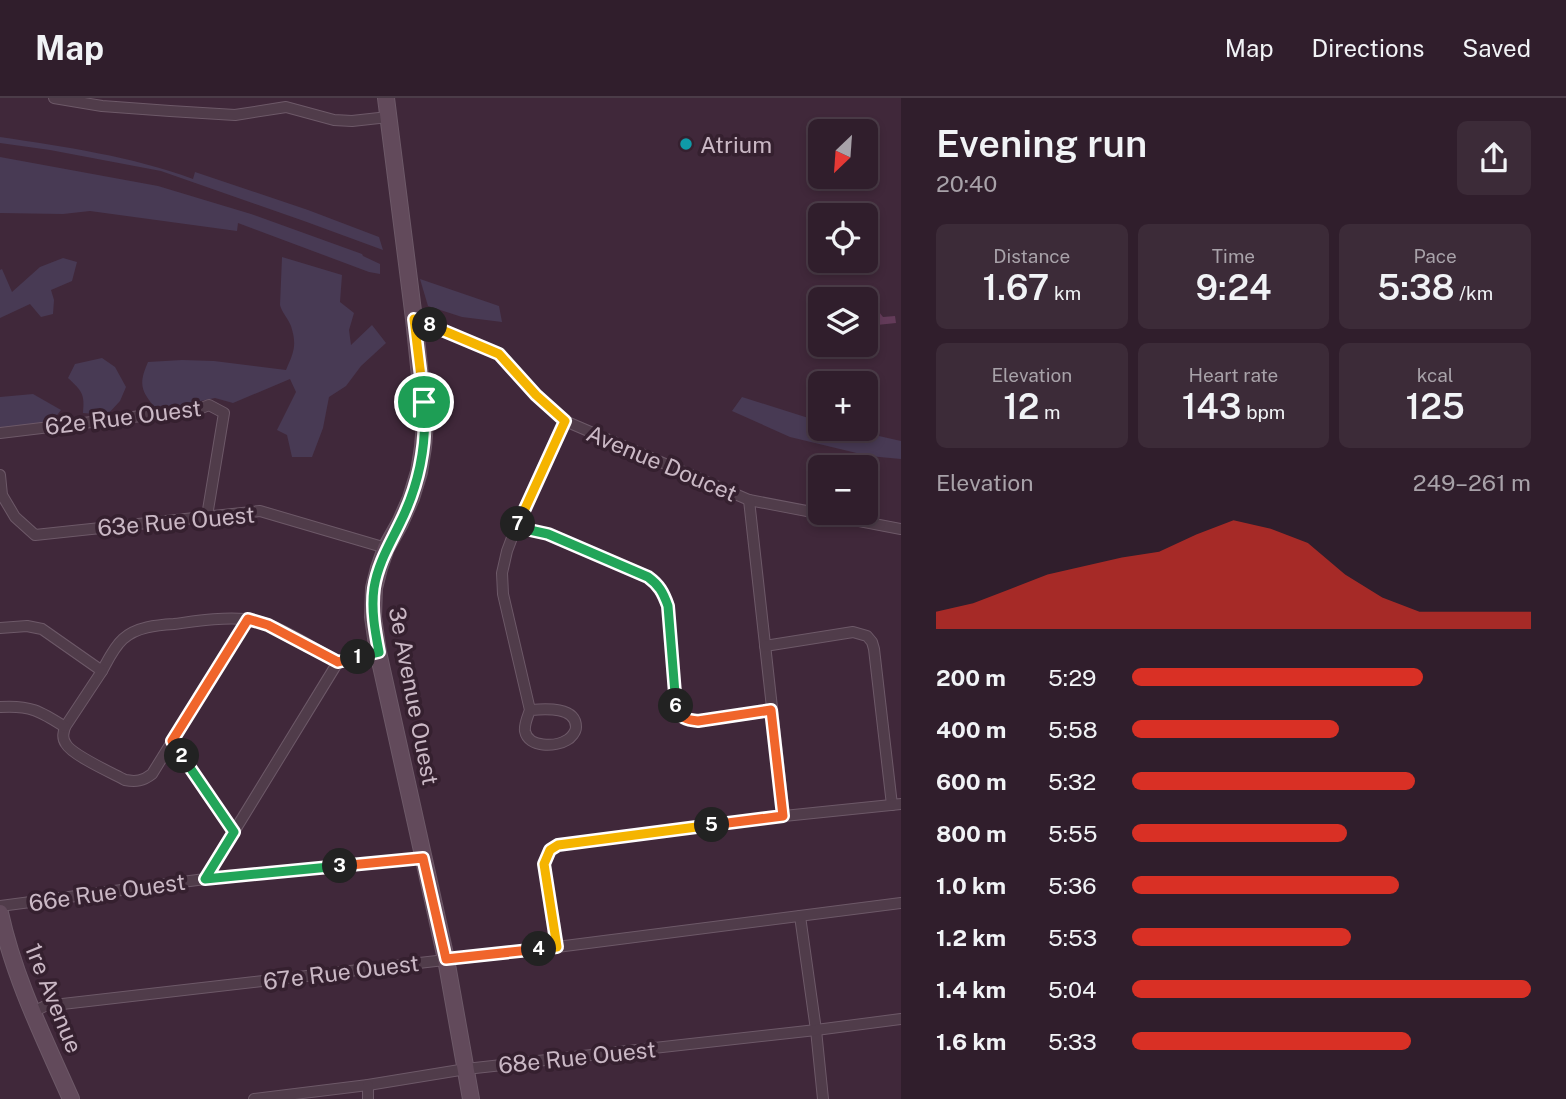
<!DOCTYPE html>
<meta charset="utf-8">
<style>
body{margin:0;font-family:"Public Sans",sans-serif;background:#3c2b38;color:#f1f3f6;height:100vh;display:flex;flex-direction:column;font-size:26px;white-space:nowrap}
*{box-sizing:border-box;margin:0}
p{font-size:23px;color:#a8a2a9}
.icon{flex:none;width:38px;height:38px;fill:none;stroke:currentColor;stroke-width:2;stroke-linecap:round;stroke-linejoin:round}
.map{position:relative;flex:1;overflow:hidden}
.sheet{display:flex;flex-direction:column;background:#301e2c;width:665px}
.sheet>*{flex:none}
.needle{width:46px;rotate:205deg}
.buttons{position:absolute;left:808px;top:21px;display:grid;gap:14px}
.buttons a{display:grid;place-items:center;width:70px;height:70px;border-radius:10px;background:#301e2c;box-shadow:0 4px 10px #0003,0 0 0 2px #4b3c48;font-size:35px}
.pin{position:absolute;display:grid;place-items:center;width:60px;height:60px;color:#fff;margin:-30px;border:4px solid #fff;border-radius:50%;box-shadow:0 2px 7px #0007}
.km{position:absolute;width:35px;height:35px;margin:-18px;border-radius:50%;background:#222;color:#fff;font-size:19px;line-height:35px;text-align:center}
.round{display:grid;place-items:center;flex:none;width:74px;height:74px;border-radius:10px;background:#3c2b38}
.summary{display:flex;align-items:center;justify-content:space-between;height:119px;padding:0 35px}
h1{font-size:38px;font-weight:600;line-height:52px}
.metrics{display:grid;grid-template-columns:repeat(3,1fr);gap:10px;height:119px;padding:7px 35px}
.metrics div{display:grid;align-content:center;border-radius:10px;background:#3c2b38;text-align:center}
.metrics b{font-size:35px;font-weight:600}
.metrics small{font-size:19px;font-weight:400}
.metrics p{font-size:19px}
.chart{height:196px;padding:14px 35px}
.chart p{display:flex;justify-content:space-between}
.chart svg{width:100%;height:126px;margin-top:7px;fill:#d93025;opacity:.7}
ul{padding:0 35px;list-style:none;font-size:23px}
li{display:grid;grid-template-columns:112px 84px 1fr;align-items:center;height:52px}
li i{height:18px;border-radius:9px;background:#d93025}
header{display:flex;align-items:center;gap:42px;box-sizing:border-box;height:98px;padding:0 35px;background:#301e2c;border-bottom:2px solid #4b3c48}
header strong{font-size:33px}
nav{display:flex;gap:38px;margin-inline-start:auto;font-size:24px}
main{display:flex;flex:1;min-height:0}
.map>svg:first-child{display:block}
</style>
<header>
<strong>Map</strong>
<nav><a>Map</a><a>Directions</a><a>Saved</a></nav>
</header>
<main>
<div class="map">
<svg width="901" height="1001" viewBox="0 0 901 1001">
<rect width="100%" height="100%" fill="#40283a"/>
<g fill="#483a54">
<path d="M0 39C65 49 131 58 193 81L195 74 308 112 379 139 383 152 304 123 161 73 50 52 0 45Z"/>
<path d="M0 59 158 88 251 116 362 156 363 158 380 166V176L369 174 238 125 237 133 90 113 63 116 0 115Z"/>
<path d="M282 159 342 177 340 204 354 215 349 232 351 247 372 227 386 245 361 268 346 288 329 299 323 330 312 359H292L287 337 277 332 296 294 290 281 233 305 215 300 157 312C141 293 138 287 148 264L182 262 214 263 286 272C294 254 297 247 291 228 288 220 282 215 280 207Z"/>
<path d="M63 160 77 164 72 183 51 192 54 202 53 216 41 219 30 206 0 220V172L2 171 12 194 40 169Z"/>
<path d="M420 181 499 208 502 224 462 219 428 208Z"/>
<path d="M102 260 115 269 126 289 120 303 107 317 83 315C85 296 82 293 68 280L75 266Z"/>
<path d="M33 296 61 312 51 325 0 333V299Z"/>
<path d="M742 299 821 324V331H848L901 343V361L869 358 790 339 732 313Z"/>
</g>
<path fill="#633b59" d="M879 214 883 219 895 218 896 225 877 227 873 215Z"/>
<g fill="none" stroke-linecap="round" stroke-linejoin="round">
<defs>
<g id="street">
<path d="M54 0 102 8 170 13 235 17 286 9 334 22 352 23 388 19"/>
<path d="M414 221 499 256 535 297 565 323 749 402 901 431"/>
<path d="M0 335 199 311 209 307 224 315 207 418"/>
<path d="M0 377 2 397 15 419 35 437 260 413 386 450"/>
<path d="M749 402 784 718"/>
<path d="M516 429 548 436 648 479C659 487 664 494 668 508L675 604C679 619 683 622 698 623L771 613"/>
<path d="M0 530 27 528 42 531 102 573C108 562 114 549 123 541 136 529 157 527 174 526 197 523 221 519 245 521 276 524 311 549 338 564L378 554"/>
<path d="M765 548 853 534 867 538 872 544 874 551 892 707"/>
<path d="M102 573 65 629C63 636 62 640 66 646 72 657 112 675 125 682 136 684 143 683 152 676L248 521"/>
<path d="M0 609C30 607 40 613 65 629"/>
<path d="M530 612C544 611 576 608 576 629 576 634 571 640 567 642 556 649 528 650 525 633 524 626 528 618 530 612L503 496 502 475 507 453 516 429 565 323"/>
<path d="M172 643 234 734"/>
<path d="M205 781 338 564"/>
<path d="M0 808 205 781 423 760"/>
<path d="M800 818 816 932 823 1001"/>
<path d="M557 849 544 767 550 752 558 747 784 718 901 706"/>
<path d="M33 914 45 908 557 849 901 805"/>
<path d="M254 1001 368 987 466 971 816 932 901 921"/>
<path d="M368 1001V987"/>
</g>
<g id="secondary">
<path d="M386 0 414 221 425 325 423 349 419 374 411 400 400 425 386 450 379 470 374 490 373 519 378 554 446 861 471 1001"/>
<path d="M0 815C14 880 44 940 71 1001"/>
</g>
</defs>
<use href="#street" stroke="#6d5968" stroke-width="12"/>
<use href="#secondary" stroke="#6d5968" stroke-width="18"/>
<use href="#street" stroke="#503c4a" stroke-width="10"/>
<use href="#secondary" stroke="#624a5b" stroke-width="16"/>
</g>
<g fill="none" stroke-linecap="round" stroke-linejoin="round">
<defs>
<path id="split-1" d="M358 559 379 554C375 533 371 512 374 490 378 465 390 446 400 425 419 387 427 345 424 304"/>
<path id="split-2" d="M182 658 172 643 248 521 268 527 338 564 358 559"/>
<path id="split-3" d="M182 658 234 734 205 781 340 768"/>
<path id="split-4" d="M340 768 423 760 446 861 539 851"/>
<path id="split-5" d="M539 851 557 849 544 766 550 752 558 747 712 727"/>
<path id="split-6" d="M676 608C679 620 687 622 698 623L771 612 783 718 712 727"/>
<path id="split-7" d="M518 426 516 429 548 436 648 479C659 487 663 494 668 508L676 608"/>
<path id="split-8" d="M430 227 499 256 536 297 565 323 518 426"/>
<path id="split-9" d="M424 304 414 221 430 227"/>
</defs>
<use href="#split-1" stroke="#fff" stroke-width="14"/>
<use href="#split-2" stroke="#fff" stroke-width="14"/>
<use href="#split-3" stroke="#fff" stroke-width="14"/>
<use href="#split-4" stroke="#fff" stroke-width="14"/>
<use href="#split-5" stroke="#fff" stroke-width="14"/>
<use href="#split-6" stroke="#fff" stroke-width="14"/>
<use href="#split-7" stroke="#fff" stroke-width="14"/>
<use href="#split-8" stroke="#fff" stroke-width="14"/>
<use href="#split-9" stroke="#fff" stroke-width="14"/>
<use href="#split-1" stroke="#22a559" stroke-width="9"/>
<use href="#split-2" stroke="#f0652b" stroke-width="9"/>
<use href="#split-3" stroke="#22a559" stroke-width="9"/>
<use href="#split-4" stroke="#f0652b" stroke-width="9"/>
<use href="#split-5" stroke="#f5b400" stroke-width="9"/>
<use href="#split-6" stroke="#f0652b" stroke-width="9"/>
<use href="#split-7" stroke="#22a559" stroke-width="9"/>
<use href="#split-8" stroke="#f5b400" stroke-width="9"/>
<use href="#split-9" stroke="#f5b400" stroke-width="9"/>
</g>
<circle fill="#0f9aa8" stroke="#35202f" stroke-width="2.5" cx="686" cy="46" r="7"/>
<g text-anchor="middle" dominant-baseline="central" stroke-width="7" stroke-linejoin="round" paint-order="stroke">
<g font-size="23" fill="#cab8c5" stroke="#35202f" text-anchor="start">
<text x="700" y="46">Atrium</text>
</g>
<g font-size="23" fill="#cab8c5" stroke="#35202f">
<text transform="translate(123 319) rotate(-7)">62e Rue Ouest</text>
<text transform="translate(662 365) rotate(23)">Avenue Doucet</text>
<text transform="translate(176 423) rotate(-5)">63e Rue Ouest</text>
<text transform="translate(414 598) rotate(79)">3e Avenue Ouest</text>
<text transform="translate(107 794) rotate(-8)">66e Rue Ouest</text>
<text transform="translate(341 874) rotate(-7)">67e Rue Ouest</text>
<text transform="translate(54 900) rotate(68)">1re Avenue</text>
<text transform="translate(577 959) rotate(-6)">68e Rue Ouest</text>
</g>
</g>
</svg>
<div class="buttons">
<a><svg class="needle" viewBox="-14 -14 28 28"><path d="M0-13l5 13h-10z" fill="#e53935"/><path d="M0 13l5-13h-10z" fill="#a8a2a9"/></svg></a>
<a><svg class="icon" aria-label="locate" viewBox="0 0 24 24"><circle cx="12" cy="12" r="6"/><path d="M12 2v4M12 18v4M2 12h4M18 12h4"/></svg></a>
<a><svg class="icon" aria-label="layers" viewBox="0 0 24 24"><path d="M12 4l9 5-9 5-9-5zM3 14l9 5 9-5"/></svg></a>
<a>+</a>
<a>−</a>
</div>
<div class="pin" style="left:424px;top:304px;background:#1e9e55"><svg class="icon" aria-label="arrive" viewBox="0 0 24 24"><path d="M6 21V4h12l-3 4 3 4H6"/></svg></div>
<b class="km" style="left:358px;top:559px">1</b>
<b class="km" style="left:182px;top:658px">2</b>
<b class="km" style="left:340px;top:768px">3</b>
<b class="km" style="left:539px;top:851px">4</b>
<b class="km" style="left:712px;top:727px">5</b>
<b class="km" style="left:676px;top:608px">6</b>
<b class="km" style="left:518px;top:426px">7</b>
<b class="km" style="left:430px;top:227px">8</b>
</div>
<section class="sheet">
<div class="summary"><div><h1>Evening run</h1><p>20:40</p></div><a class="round"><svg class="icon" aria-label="share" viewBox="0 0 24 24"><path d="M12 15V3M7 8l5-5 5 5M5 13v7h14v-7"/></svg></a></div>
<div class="metrics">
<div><p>Distance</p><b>1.67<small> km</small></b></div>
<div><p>Time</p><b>9:24</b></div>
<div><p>Pace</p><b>5:38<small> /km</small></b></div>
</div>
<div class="metrics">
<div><p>Elevation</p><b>12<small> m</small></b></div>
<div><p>Heart rate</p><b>143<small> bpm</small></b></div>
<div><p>kcal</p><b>125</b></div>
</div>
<div class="chart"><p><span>Elevation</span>249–261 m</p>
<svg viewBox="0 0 160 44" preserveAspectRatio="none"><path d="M0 44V38L10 35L20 30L30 25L40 22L50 19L60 17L70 11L80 6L90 9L100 14L110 25L120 33L130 38L140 38L150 38L160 38V44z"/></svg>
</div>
<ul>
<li><b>200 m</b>5:29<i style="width:73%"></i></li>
<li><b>400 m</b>5:58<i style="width:52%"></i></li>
<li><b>600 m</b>5:32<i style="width:71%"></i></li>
<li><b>800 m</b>5:55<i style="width:54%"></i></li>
<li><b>1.0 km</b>5:36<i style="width:67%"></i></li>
<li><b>1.2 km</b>5:53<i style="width:55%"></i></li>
<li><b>1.4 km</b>5:04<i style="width:100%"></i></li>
<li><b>1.6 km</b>5:33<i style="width:70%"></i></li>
</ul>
</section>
</main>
